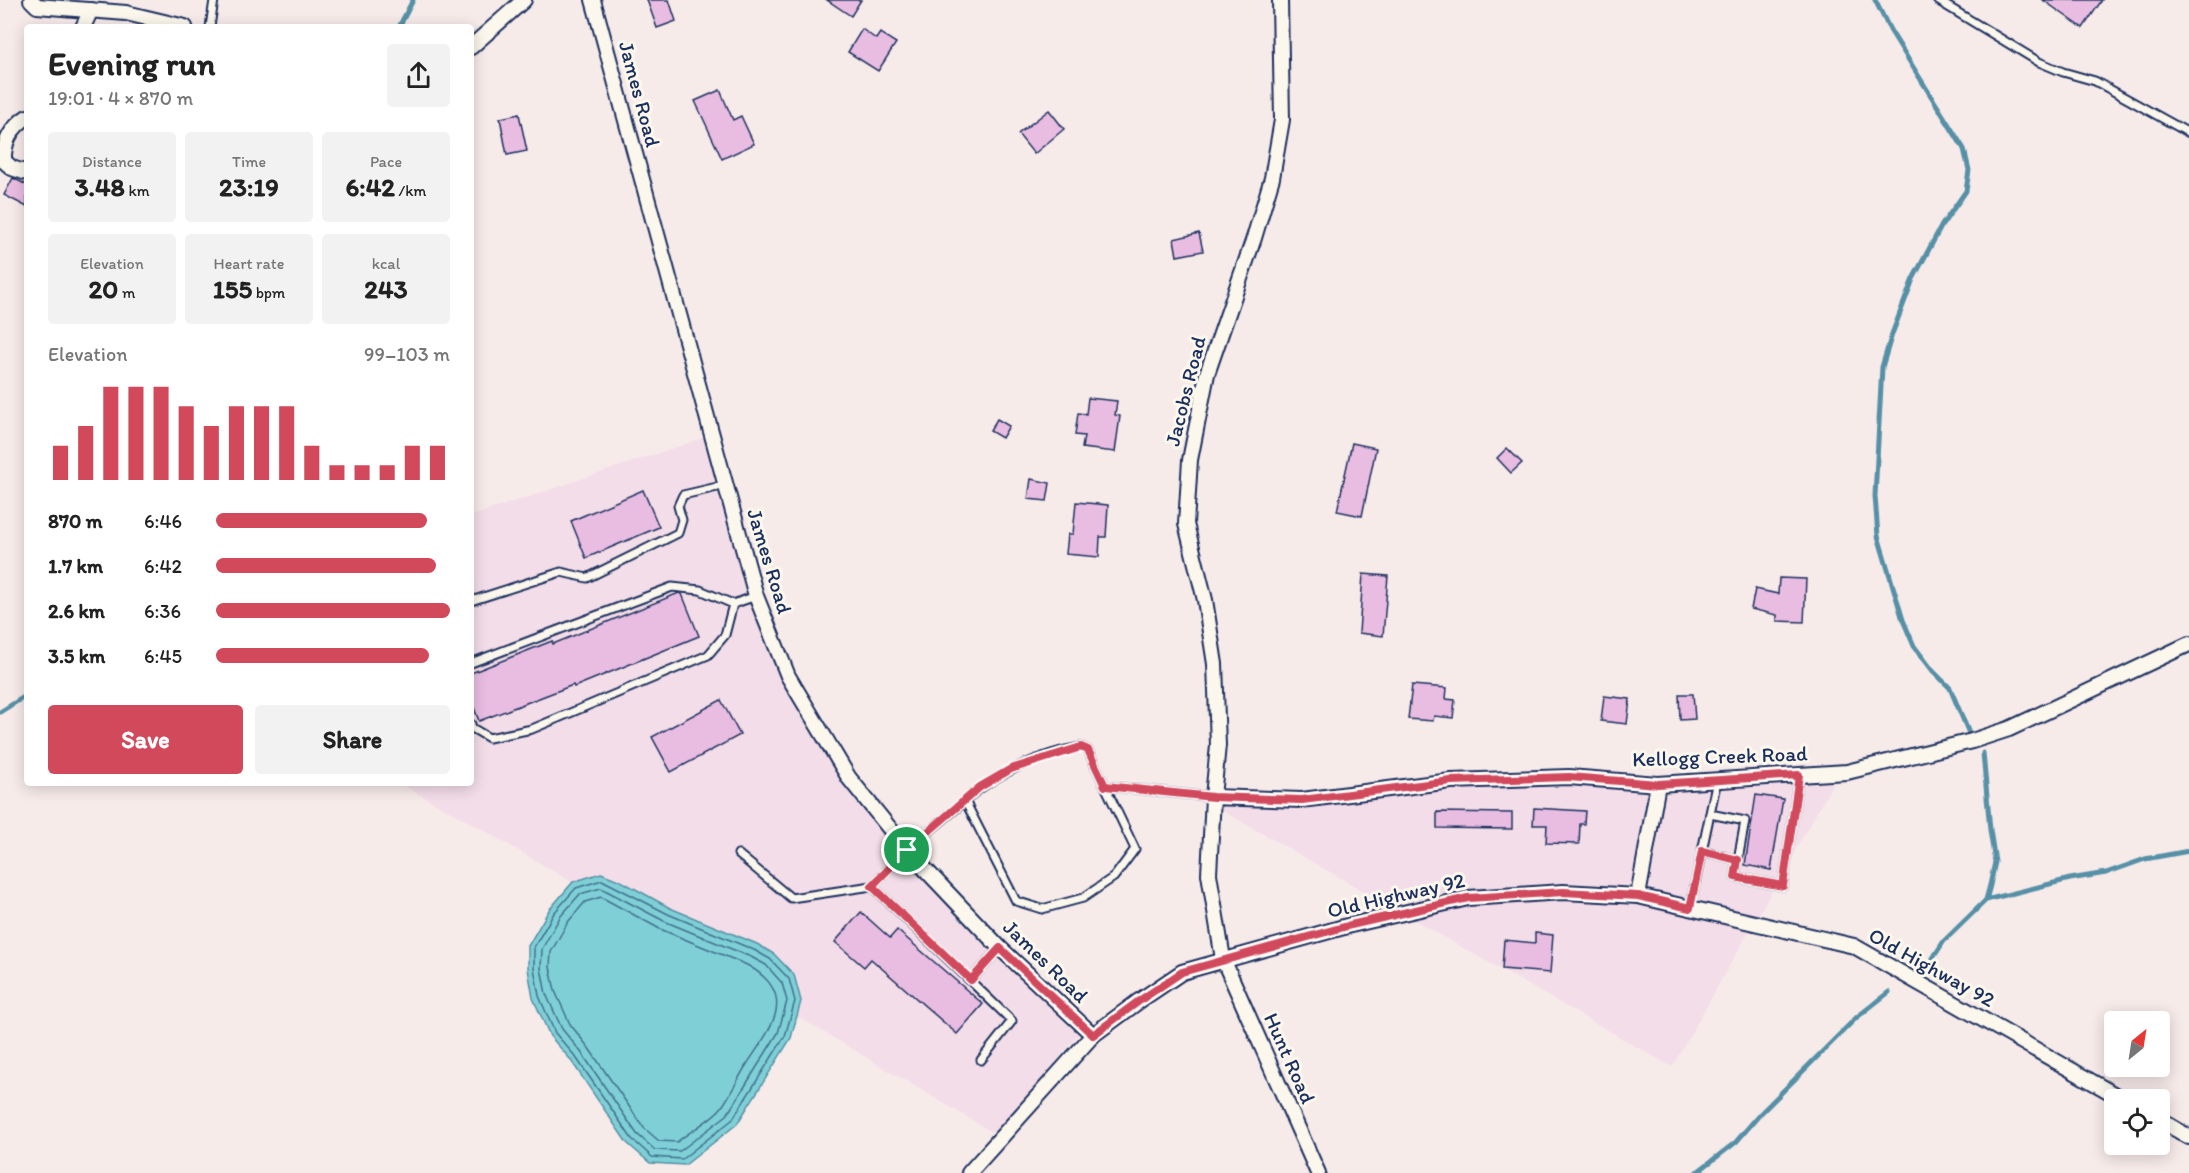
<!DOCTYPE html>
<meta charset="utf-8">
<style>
body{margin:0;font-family:Itim,sans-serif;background:#f2f2f2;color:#222;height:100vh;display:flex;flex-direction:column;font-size:22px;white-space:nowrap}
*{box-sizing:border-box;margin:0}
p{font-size:20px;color:#767676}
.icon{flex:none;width:33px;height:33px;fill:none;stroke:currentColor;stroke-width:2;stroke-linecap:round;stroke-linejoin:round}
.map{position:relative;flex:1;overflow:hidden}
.details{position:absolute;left:24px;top:24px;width:450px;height:762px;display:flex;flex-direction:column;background:#fff;border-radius:6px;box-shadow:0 3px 15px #0003}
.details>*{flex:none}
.needle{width:39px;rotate:30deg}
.fabs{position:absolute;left:2104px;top:1011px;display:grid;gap:12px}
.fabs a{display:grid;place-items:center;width:66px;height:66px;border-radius:6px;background:#fff;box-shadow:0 3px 15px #0003;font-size:30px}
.pin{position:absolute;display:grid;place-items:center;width:51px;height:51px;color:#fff;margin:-26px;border:3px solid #fff;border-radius:50%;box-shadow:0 2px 6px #0007}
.round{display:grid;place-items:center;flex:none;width:63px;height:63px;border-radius:6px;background:#f2f2f2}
.overview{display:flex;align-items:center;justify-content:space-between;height:102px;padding:0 24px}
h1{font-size:33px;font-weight:700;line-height:45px}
.stats{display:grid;grid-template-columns:repeat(3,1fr);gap:9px;height:102px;padding:6px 24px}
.stats div{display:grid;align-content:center;border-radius:6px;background:#f2f2f2;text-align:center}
.stats b{font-size:26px;font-weight:700}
.stats small{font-size:16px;font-weight:400}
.stats p{font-size:16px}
.chart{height:168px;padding:12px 24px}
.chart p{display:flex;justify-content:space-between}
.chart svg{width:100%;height:108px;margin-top:6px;stroke:#d1495b;stroke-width:6}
.button{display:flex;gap:12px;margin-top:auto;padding:12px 24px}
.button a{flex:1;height:69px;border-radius:6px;background:#d1495b;color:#fff;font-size:24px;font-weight:700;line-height:69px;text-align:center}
.button a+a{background:#f2f2f2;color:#222}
ul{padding:0 24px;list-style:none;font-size:20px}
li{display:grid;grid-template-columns:96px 72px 1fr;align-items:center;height:45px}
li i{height:15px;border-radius:8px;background:#d1495b}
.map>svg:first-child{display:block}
</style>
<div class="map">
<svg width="2189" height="1173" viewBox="0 0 2189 1173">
<rect width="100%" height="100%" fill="#f7ebea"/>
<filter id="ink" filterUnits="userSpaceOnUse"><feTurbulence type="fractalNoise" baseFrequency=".0167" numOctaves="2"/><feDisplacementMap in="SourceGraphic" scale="12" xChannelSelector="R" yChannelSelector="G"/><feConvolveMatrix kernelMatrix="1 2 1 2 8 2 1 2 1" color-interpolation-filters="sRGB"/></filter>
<g filter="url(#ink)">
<g fill="#f3dde8">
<path d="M709 436 797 703 904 852 1081 1031 1039 1083 1007 1141 482 829 399 783H471V516Z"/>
<path d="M1843 766 1672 1067 1205 801H1206Z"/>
</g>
<path fill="#7ed0d6" stroke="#5690a6" stroke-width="1.5" d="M601 873 621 881 670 908 757 944 774 954 794 975 801 1001 791 1038 737 1124 685 1165 650 1163 627 1143 570 1059 550 1036 533 998 528 969V946L549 910 573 882Z"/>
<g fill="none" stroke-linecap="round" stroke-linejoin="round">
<g stroke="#436f8e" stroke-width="1.5">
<path d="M602 880 668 914 754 950 770 959 789 979 795 1001 785 1036 732 1120 682 1159 652 1157 632 1139 575 1056 555 1033 539 996 534 968V947L554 913 576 888Z"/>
<path d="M601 888 664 921 751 957 766 965 782 983 787 1001 778 1033 727 1115 680 1151 655 1150 637 1134 581 1052 562 1029 546 994 541 968 542 949 560 917 580 894Z"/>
<path d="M601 897 660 929 747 965C799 994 772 1027 747 1064 738 1078 731 1095 721 1108 711 1120 689 1132 677 1142L659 1141 644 1128 588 1047 570 1024 555 991 550 967 551 952 568 922 585 902Z"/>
</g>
<g stroke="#5690a6" stroke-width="5">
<path d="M1875 0 1890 30 1964 149 1969 170 1966 191 1942 225 1913 279 1892 334 1882 367 1875 496 1878 536 1903 620 1914 646 1933 671 1950 688 1968 731"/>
<path d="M399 27 413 0"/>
<path d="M0 712 27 695"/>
<path d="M1986 900 2070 879 2106 873 2145 859 2189 851"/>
<path d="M1933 958 1944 941 1986 900 1990 885 1995 862 1990 830 1983 753"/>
<path d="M1696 1173 1736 1142 1760 1114 1856 1018 1889 992"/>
</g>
</g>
<g fill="#e9bde2" stroke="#1b2f5e" stroke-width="1.5">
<path d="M647 0H669L676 21 657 28Z"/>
<path d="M827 0H861L851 16Z"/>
<path d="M2043 0H2102L2083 28Z"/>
<path d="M862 29 876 39 880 33 896 43 878 71 848 52Z"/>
<path d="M720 90 733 120 741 116 754 144 722 159 695 101Z"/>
<path d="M1049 110 1064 129 1034 154 1018 134Z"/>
<path d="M519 114 527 151 507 155 500 118Z"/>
<path d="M13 178 27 185V207L4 195Z"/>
<path d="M1199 233 1203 251 1177 256 1174 239Z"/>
<path d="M1088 398 1117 401 1115 415 1120 416 1115 452 1082 448 1084 436 1075 435 1078 413 1086 414Z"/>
<path d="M997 419 1009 426 1002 438 990 431Z"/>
<path d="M1352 443 1376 448 1362 516 1337 511Z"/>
<path d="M1507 448 1522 463 1511 473 1497 458Z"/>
<path d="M1031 479 1050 483 1047 501 1028 499Z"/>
<path d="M643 490 659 527 586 558 571 521Z"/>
<path d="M1076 502 1108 505 1106 537H1100L1099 557 1066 554 1068 534H1073Z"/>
<path d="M1363 574 1388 576 1383 636 1359 633Z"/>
<path d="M1779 578 1806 579 1804 622 1777 621V615L1751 609 1755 589 1778 594Z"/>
<path d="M679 593 682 594 699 636 574 687 573 685 479 721 471 700V673L552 641 553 644Z"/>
<path d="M1412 685 1447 688 1446 699 1455 700 1453 718 1434 716 1433 721 1408 719Z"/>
<path d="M1679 694H1693L1695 719 1680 720Z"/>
<path d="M1604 696 1630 699 1627 724 1601 721Z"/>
<path d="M721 700 740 735 671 772 652 737Z"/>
<path d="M1756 795 1783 799 1771 870 1745 865Z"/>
<path d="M1534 808 1585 811 1584 824H1580L1579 844 1546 843 1547 825H1533Z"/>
<path d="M1437 812 1512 813V829L1437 828Z"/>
<path d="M861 912 890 938 897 930 983 1004 957 1034 871 959 864 967 835 942Z"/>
<path d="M1535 933 1553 935 1550 973 1502 969 1504 940 1535 943Z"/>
</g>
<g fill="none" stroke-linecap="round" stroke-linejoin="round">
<defs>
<g id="lane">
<path d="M1937 0 2039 62 2063 72 2095 81 2189 133"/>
<path d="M210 27 214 0"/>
<path d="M471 601 561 572 587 578 678 533 682 520 678 506 683 495 726 485"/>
<path d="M471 663 672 587 700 590 733 604 756 596"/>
<path d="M471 724 472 728 489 738 532 729 708 655 725 635 733 604"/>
<path d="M1105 786 1135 849 1114 877 1083 898 1042 909 1016 901 965 801C992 775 1043 753 1081 747L1088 750 1105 786 1213 797"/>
<path d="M965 801 907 850 872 886 1012 1021 981 1060"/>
<path d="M1702 851 1738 860 1745 821 1710 814"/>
<path d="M738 854 791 898 872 886"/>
<path d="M1738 860 1735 877 1783 886 1799 775"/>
<path d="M1690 908 1717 780"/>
<path d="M971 980 1000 948"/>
</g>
<g id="street">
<path d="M31 0 37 6 126 13 185 27"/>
<path d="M593 0 756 596 788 676 849 778 907 850 1000 948 1093 1035"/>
<path d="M83 27 91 10"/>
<path d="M471 47 524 0"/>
<path d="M27 117C12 127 3 142 4 161L12 168 27 173"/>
<path d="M1213 797 1218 745 1215 664 1205 600 1186 524 1190 460 1207 374 1254 238 1272 178 1282 120 1280 0"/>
<path d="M1638 896 1658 784"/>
<path d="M2160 1120 2189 1137"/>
<path d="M969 1173 1093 1035 1139 1001 1182 972 1351 925 1468 898 1563 892 1638 896 1854 946 2124 1100"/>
<path d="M1318 1173 1223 959 1209 874 1213 797 1302 800 1451 781 1569 777 1658 784 1847 772 1972 741 2009 729 2189 644"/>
</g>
</defs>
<use href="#lane" stroke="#1b2f5e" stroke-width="11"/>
<use href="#street" stroke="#1b2f5e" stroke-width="18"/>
<use href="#lane" stroke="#fbf7ec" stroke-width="7"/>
<use href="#street" stroke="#fbf7ec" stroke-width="14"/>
</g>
</g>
<g fill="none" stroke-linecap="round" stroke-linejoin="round" filter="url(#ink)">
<defs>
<path id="route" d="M1081 747 1088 750 1105 786 1213 797 1302 800 1451 781 1569 777 1658 784 1799 775 1783 886 1735 877 1738 860 1702 851 1690 908 1638 896 1563 892 1468 898 1351 925 1182 972 1139 1001 1093 1035 1000 948 971 980 872 886 907 850 980 787 1011 769Z"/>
</defs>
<use href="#route" stroke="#fff" stroke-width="12"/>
<use href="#route" stroke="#d1495b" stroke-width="8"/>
</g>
<g text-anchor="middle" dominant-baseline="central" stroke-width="6" stroke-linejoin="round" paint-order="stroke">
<g font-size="21" fill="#1b2f5e" stroke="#fbf7ec">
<text transform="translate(640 94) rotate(75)">James Road</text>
<text transform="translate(1185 391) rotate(-76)">Jacobs Road</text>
<text transform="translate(770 561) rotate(73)">James Road</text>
<text transform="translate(1720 756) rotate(-2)">Kellogg Creek Road</text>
<text transform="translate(1396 895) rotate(-13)">Old Highway 92</text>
<text transform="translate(1046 961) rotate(44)">James Road</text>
<text transform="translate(1932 967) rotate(29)">Old Highway 92</text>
<text transform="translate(1290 1058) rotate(66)">Hunt Road</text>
</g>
</g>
</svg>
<div class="fabs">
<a><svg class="needle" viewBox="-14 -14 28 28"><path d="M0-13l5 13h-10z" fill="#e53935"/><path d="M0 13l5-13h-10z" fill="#767676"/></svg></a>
<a><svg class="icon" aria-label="locate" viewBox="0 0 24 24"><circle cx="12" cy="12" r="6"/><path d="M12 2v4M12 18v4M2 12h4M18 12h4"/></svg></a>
</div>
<div class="pin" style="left:907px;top:850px;background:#1e9e55"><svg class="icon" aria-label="arrive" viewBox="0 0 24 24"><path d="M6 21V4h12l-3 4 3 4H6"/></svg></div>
<section class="details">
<div class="overview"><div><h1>Evening run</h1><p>19:01 · 4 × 870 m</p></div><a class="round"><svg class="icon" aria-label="share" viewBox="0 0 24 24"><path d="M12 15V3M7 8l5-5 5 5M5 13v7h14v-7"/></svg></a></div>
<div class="stats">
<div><p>Distance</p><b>3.48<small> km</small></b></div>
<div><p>Time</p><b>23:19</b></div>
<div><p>Pace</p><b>6:42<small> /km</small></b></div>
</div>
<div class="stats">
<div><p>Elevation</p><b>20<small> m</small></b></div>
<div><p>Heart rate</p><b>155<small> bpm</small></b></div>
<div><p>kcal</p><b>243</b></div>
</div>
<div class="chart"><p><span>Elevation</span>99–103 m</p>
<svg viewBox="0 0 160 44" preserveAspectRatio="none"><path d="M5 44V30M15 44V22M25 44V6M35 44V6M45 44V6M55 44V14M65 44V22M75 44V14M85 44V14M95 44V14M105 44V30M115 44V38M125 44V38M135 44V38M145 44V30M155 44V30"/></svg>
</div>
<ul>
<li><b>870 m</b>6:46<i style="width:90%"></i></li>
<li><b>1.7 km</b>6:42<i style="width:94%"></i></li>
<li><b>2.6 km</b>6:36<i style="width:100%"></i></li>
<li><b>3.5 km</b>6:45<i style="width:91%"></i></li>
</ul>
<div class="button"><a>Save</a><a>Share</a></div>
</section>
</div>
